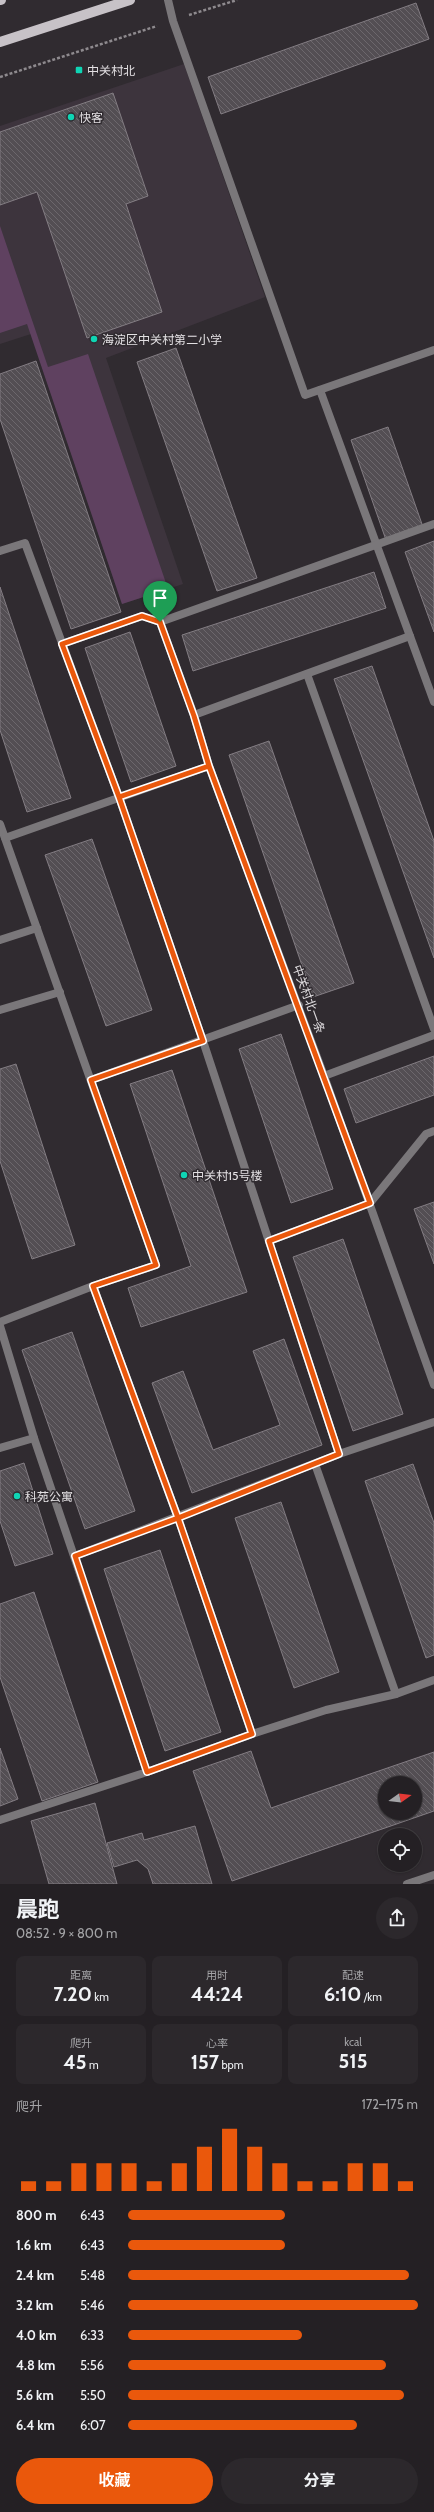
<!DOCTYPE html>
<html lang="zh">
<meta charset="utf-8">
<style>
body{margin:0;font-family:Cabin,"Noto Sans SC",sans-serif;background:#2c282c;color:#f1f3f6;height:100vh;display:flex;flex-direction:column;font-size:15px;white-space:nowrap}
*{box-sizing:border-box;margin:0}
p{font-size:13px;color:#a3a3a6}
.icon{flex:none;width:22px;height:22px;fill:none;stroke:currentColor;stroke-width:2;stroke-linecap:round;stroke-linejoin:round}
.map{position:relative;height:1884px;overflow:hidden}
.drawer{display:flex;flex-direction:column;background:#242024;flex:1}
.drawer>*{flex:none}
.needle{width:26px;rotate:76deg}
.fabs{position:absolute;left:378px;top:1776px;display:grid;gap:8px}
.fabs a{display:grid;place-items:center;width:44px;height:44px;border-radius:50%;background:#242024;box-shadow:0 1px 3px #0004,0 0 0 1px #413e41;font-size:20px}
.pin{position:absolute;display:grid;place-items:center;width:34px;height:34px;color:#fff;margin:-41px -17px;border-radius:50% 50% 50% 0;rotate:-45deg;box-shadow:0 0 4px #0007}
.pin .icon{rotate:45deg}
.round{display:grid;place-items:center;flex:none;width:42px;height:42px;border-radius:21px;background:#2c282c}
.head{display:flex;align-items:center;justify-content:space-between;height:68px;padding:0 16px}
h1{font-size:22px;font-weight:700;line-height:30px}
.metrics{display:grid;grid-template-columns:repeat(3,1fr);gap:6px;height:68px;padding:4px 16px}
.metrics div{display:grid;align-content:center;border-radius:8px;background:#2c282c;text-align:center}
.metrics b{font-size:20px;font-weight:700}
.metrics small{font-size:11px;font-weight:400}
.metrics p{font-size:11px}
.chart{height:112px;padding:8px 16px}
.chart p{display:flex;justify-content:space-between}
.chart svg{width:100%;height:72px;margin-top:4px;stroke:#ea580c;stroke-width:6}
.button{display:flex;gap:8px;margin-top:auto;padding:8px 16px}
.button a{flex:1;height:46px;border-radius:24px;background:#ea580c;color:#fff;font-size:16px;font-weight:700;line-height:46px;text-align:center}
.button a+a{background:#2c282c;color:#f1f3f6}
ul{padding:0 16px;list-style:none;font-size:13px}
li{display:grid;grid-template-columns:64px 48px 1fr;align-items:center;height:30px}
li i{height:10px;border-radius:5px;background:#ea580c}
.map>svg:first-child{display:block}
</style>
<div class="map">
<svg width="434" height="1884" viewBox="0 0 434 1884">
<defs>
<pattern id="building-back-hatch" width="6" height="6" patternUnits="userSpaceOnUse"><rect width="6" height="6" fill="#534e53"/><path d="M-1 5l2 2M0 0l6 6M5-1l2 2" fill="none" stroke="#6c676c"/></pattern>
</defs>
<rect width="100%" height="100%" fill="#302b30"/>
<path fill="#3d343d" d="M184 64 265 297 106 358 183 584 122 604 31 334 0 344V126Z"/>
<path fill="#5f4160" d="M0 226 48 367 88 354 168 589 122 604 27 324 0 333Z"/>
<g fill="url(#building-back-hatch)" stroke="#837d83" fill-rule="evenodd">
<path d="M416 3 429 39 221 114 208 77Z"/>
<path d="M113 93 148 196 126 204 162 312 87 338 37 192 0 205V132Z"/>
<path d="M176 348 257 578 217 591 137 362Z"/>
<path d="M36 361 121 612 71 629 0 419V374Z"/>
<path d="M388 427 423 527 386 540 351 440Z"/>
<path d="M434 541V632L405 552Z"/>
<path d="M374 572 386 608 193 671 182 635Z"/>
<path d="M0 587 71 798 27 812 0 730Z"/>
<path d="M130 632 176 766 131 782 85 648Z"/>
<path d="M372 666 434 841V958L334 679Z"/>
<path d="M269 741 354 983 313 997 229 755Z"/>
<path d="M92 839 152 1010 106 1026 45 855Z"/>
<path d="M281 1034 333 1189 291 1203 239 1049Z"/>
<path d="M434 1056V1095L356 1123 344 1089Z"/>
<path d="M16 1064 75 1245 32 1259 0 1161V1069Z"/>
<path d="M172 1070 247 1292 141 1327 128 1288 191 1266 130 1084Z"/>
<path d="M434 1202V1264L414 1209Z"/>
<path d="M343 1239 403 1414 353 1431 293 1257Z"/>
<path d="M72 1332 135 1511 85 1529 22 1350Z"/>
<path d="M284 1339 322 1445 192 1493 152 1383 183 1371 213 1450 280 1425 253 1351Z"/>
<path d="M24 1463 53 1554 15 1566 0 1521V1471Z"/>
<path d="M413 1464 434 1523V1655L426 1658 365 1481Z"/>
<path d="M281 1502 339 1672 294 1688 235 1518Z"/>
<path d="M160 1550 221 1732 165 1751 104 1569Z"/>
<path d="M34 1592 98 1782 42 1801 0 1677V1604Z"/>
<path d="M0 1748 18 1799 0 1806Z"/>
<path d="M251 1751 271 1808 434 1752V1811L232 1881 193 1771ZM385 1783H415V1813H385Z"/>
<path d="M95 1803 117 1884H49L31 1821Z"/>
<path d="M195 1826 212 1884H153L148 1869 137 1860 114 1867 107 1843 142 1833 144 1840Z"/>
</g>
<g fill="none" stroke-linecap="round" stroke-linejoin="round">
<g stroke="#8e8a8e" stroke-width="2.5" stroke-dasharray="3 2" stroke-linecap="butt">
<path d="M189 15 237 0"/>
<path d="M0 77 157 26"/>
</g>
<g stroke="#7a777a" stroke-width="8">
<path d="M320 390 434 702"/>
<path d="M0 551 25 543 119 797 203 1041 339 1454"/>
<path d="M62 644 142 616 160 622 434 524"/>
<path d="M307 674 434 1029"/>
<path d="M194 715 410 636"/>
<path d="M0 824 156 1265 93 1286 0 1322"/>
<path d="M5 838 209 766"/>
<path d="M0 940 37 928"/>
<path d="M0 1010 60 992"/>
<path d="M324 1076 434 1035"/>
<path d="M91 1080 299 1005"/>
<path d="M269 1241 370 1203 426 1134 434 1131"/>
<path d="M93 1286 178 1518 252 1734"/>
<path d="M0 1326 34 1438 147 1772"/>
<path d="M0 1448 34 1438"/>
<path d="M315 1464 396 1694"/>
<path d="M75 1556 339 1454 434 1422"/>
<path d="M0 1820 147 1772 252 1734 326 1710 396 1694 434 1680"/>
</g>
<g stroke="#7a777a" stroke-width="8">
<path d="M168 0 173 21 305 395 434 350"/>
<path d="M160 622 194 715 209 766 324 1076 434 1385"/>
<path d="M407 1884 434 1875"/>
</g>
<g stroke="#c7c2c7" stroke-width="10">
<path d="M0 0H1"/>
<path d="M0 42 130 0"/>
</g>
</g>
<g fill="none" stroke-linecap="round" stroke-linejoin="round">
<defs>
<path id="route" d="M160 622 194 716 209 766 119 797 203 1041 91 1080 156 1265 93 1286 178 1518 75 1556 147 1772 252 1734 178 1518 339 1454 269 1241 370 1203 209 766 119 797 62 644 142 616 160 622"/>
</defs>
<use href="#route" stroke="#fff" stroke-width="8"/>
<use href="#route" stroke="#ea580c" stroke-width="5"/>
</g>
<g fill="#0fd5b4" stroke="#302b30" stroke-width="1.5">
<rect x="75" y="66" width="8" height="8" rx="2"/>
<circle cx="71" cy="117" r="4"/>
<circle cx="94" cy="339" r="4"/>
<circle cx="184" cy="1175" r="4"/>
<circle cx="17" cy="1496" r="4"/>
</g>
<g text-anchor="middle" dominant-baseline="central" stroke-width="3" stroke-linejoin="round" paint-order="stroke">
<g font-size="12" fill="#e3e0e3" stroke="#302b30" text-anchor="start">
<text x="87" y="70">中关村北</text>
<text x="79" y="117">快客</text>
<text x="102" y="339">海淀区中关村第二小学</text>
<text x="192" y="1175">中关村15号楼</text>
<text x="25" y="1496">科苑公寓</text>
</g>
<g font-size="12" fill="#e3e0e3" stroke="#302b30">
<text transform="translate(309 999) rotate(70)">中关村北一条</text>
</g>
</g>
</svg>
<div class="fabs">
<a><svg class="needle" viewBox="-14 -14 28 28"><path d="M0-13l5 13h-10z" fill="#e53935"/><path d="M0 13l5-13h-10z" fill="#a3a3a6"/></svg></a>
<a><svg class="icon" aria-label="locate" viewBox="0 0 24 24"><circle cx="12" cy="12" r="6"/><path d="M12 2v4M12 18v4M2 12h4M18 12h4"/></svg></a>
</div>
<div class="pin" style="left:160px;top:622px;background:#1e9e55"><svg class="icon" aria-label="arrive" viewBox="0 0 24 24"><path d="M6 21V4h12l-3 4 3 4H6"/></svg></div>
</div>
<section class="drawer">
<div class="head"><div><h1>晨跑</h1><p>08:52 · 9 × 800 m</p></div><a class="round"><svg class="icon" aria-label="share" viewBox="0 0 24 24"><path d="M12 15V3M7 8l5-5 5 5M5 13v7h14v-7"/></svg></a></div>
<div class="metrics">
<div><p>距离</p><b>7.20<small> km</small></b></div>
<div><p>用时</p><b>44:24</b></div>
<div><p>配速</p><b>6:10<small> /km</small></b></div>
</div>
<div class="metrics">
<div><p>爬升</p><b>45<small> m</small></b></div>
<div><p>心率</p><b>157<small> bpm</small></b></div>
<div><p>kcal</p><b>515</b></div>
</div>
<div class="chart"><p><span>爬升</span>172–175 m</p>
<svg viewBox="0 0 160 44" preserveAspectRatio="none"><path d="M5 44V38M15 44V38M25 44V27M35 44V27M45 44V27M55 44V38M65 44V27M75 44V17M85 44V6M95 44V17M105 44V27M115 44V38M125 44V38M135 44V27M145 44V27M155 44V38"/></svg>
</div>
<ul>
<li><b>800 m</b>6:43<i style="width:54%"></i></li>
<li><b>1.6 km</b>6:43<i style="width:54%"></i></li>
<li><b>2.4 km</b>5:48<i style="width:97%"></i></li>
<li><b>3.2 km</b>5:46<i style="width:100%"></i></li>
<li><b>4.0 km</b>6:33<i style="width:60%"></i></li>
<li><b>4.8 km</b>5:56<i style="width:89%"></i></li>
<li><b>5.6 km</b>5:50<i style="width:95%"></i></li>
<li><b>6.4 km</b>6:07<i style="width:79%"></i></li>
</ul>
<div class="button"><a>收藏</a><a>分享</a></div>
</section>
